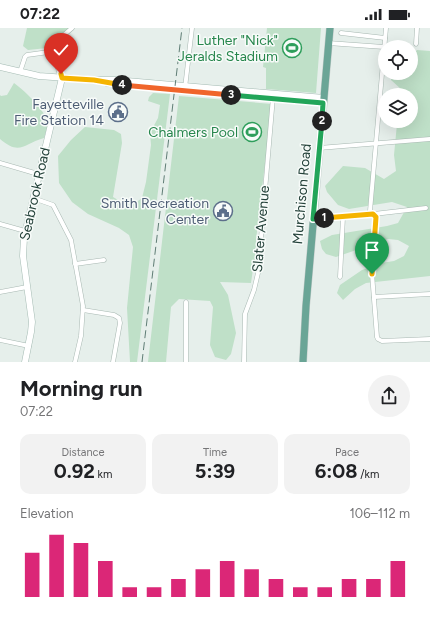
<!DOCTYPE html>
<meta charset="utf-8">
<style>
body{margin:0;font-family:Figtree,sans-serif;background:#f2f2f2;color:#202124;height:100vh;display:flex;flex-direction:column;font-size:15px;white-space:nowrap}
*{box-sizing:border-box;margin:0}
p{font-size:13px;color:#757577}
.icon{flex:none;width:22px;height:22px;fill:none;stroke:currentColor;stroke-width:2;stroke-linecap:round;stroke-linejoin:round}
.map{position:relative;height:334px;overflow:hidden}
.side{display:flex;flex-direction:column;background:#fff;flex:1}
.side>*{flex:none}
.buttons{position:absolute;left:378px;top:12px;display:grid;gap:8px}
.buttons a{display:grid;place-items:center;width:40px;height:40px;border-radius:50%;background:#fff;box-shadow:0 4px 16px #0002;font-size:20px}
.pin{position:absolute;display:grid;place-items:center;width:34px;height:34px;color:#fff;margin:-41px -17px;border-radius:50% 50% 50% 0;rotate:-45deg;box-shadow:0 0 4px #0007}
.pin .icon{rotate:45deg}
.km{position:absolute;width:20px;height:20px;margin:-10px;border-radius:50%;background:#222;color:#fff;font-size:11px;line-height:20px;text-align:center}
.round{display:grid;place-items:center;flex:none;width:42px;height:42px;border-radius:21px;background:#f2f2f2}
.headline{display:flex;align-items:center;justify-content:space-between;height:68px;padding:0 20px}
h1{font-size:22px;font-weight:700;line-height:30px}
.stats{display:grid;grid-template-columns:repeat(3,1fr);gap:6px;height:68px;padding:4px 20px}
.stats div{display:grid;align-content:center;border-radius:10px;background:#f2f2f2;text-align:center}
.stats b{font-size:20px;font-weight:700}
.stats small{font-size:11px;font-weight:400}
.stats p{font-size:11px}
.chart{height:112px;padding:8px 20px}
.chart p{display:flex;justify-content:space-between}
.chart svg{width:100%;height:72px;margin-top:4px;stroke:#db2777;stroke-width:6}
.status{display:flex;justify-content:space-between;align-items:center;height:28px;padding:0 20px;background:#fff;direction:ltr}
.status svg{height:11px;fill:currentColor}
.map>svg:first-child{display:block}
</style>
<div class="status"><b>07:22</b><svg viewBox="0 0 49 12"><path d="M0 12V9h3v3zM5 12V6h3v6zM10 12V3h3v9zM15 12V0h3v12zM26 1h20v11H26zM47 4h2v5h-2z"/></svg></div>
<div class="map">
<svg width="430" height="334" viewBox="0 0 430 334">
<rect width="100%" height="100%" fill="#e6efeb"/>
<g fill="#bfe0c8">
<path d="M27 0H73L62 8 57 19 28 22 23 18Z"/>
<path d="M267 0H321L316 65 266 61V40L263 39Z"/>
<path d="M417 22 430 23V248L366 255 355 261 343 272 337 265 340 257 362 242 381 235 394 233 404 228 409 218 398 212 388 211 336 229 326 226 322 221 320 213 332 207 387 198 398 195 407 179 392 174 349 181 338 177 327 164 325 158 343 138 365 140 384 151 396 143 394 127 397 96 395 93H411V67H404L401 61 391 52 392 45H411V28Z"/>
<path d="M14 55C29 66 39 78 49 93L44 110C23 116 20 128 0 111V67L1 68 7 67Z"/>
<path d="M153 65 170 66 137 334H130L127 280 133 219 129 207 119 200 88 186 72 174 59 155 58 128 71 112 85 99 114 102 121 106 122 115 113 169 123 175 134 176 142 170 146 154 151 117 150 105 158 90 160 77 148 73 149 69Z"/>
<path d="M179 68 272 76 256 212 259 235 253 241 251 255 220 254 228 267 236 305 231 326 226 332 215 329 210 317 213 279 210 273 179 271 171 279 166 334H148Z"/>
</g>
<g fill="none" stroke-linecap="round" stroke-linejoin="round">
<defs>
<g id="street">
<path d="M386 0 370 183 376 189 372 246 377 309 378 311 382 313 430 311"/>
<path d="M341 5 385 10"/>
<path d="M328 15 384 19"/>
<path d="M416 16 417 0"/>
<path d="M20 44 25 29 27 27 56 23 58 12 72 0"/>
<path d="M185 60 192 0"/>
<path d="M319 120 430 111"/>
<path d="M0 135 38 146"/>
<path d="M33 170 53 177 71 212 83 278 81 308 75 334"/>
<path d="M313 191 365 187 426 180"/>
<path d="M0 196 25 203"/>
<path d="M75 236 104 232"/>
<path d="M340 249 343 189"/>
<path d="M0 264 27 259"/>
<path d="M374 269 430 266"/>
<path d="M186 274V334"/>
<path d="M83 282 114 287 119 290 120 295 113 334"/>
<path d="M0 312 29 318"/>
<path d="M244 334 245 286 254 262 258 245 273 69"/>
</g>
<g id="secondary">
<path d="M0 39 39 48 94 52H115L324 70"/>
<path d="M107 55 323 75"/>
<path d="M25 334 31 304 32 294 23 228 24 210 62 50 58 37 56 23"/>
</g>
<path id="primary" d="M303 334 306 278 330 0"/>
</defs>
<use href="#street" stroke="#a8b8b2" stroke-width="5"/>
<use href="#secondary" stroke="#a4bbb3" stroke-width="7"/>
<use href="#primary" stroke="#c2cac8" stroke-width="8"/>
<use href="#street" stroke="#fff" stroke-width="4"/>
<use href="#secondary" stroke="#fff" stroke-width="6"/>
<use href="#primary" stroke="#6aa596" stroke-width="7"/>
<path stroke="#5f7d75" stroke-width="1" stroke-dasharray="8 4" stroke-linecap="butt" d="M142 334 182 0"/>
</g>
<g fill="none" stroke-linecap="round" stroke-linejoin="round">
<defs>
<path id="split-1" d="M324 190 373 186 376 189 372 246"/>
<path id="split-2" d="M322 93 313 191 324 190"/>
<path id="split-3" d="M231 67 323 75 322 93"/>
<path id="split-4" d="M122 57 231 67"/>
<path id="split-5" d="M61 46 62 50 94 52 122 57"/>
</defs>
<use href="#split-1" stroke="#fff" stroke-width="8"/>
<use href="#split-2" stroke="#fff" stroke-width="8"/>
<use href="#split-3" stroke="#fff" stroke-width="8"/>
<use href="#split-4" stroke="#fff" stroke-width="8"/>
<use href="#split-5" stroke="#fff" stroke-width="8"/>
<use href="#split-1" stroke="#f5b400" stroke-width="5"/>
<use href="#split-2" stroke="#22a559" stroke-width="5"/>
<use href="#split-3" stroke="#22a559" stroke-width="5"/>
<use href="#split-4" stroke="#f0652b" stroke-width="5"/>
<use href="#split-5" stroke="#f5b400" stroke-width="5"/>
</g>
<defs>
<symbol id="stadium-ring" viewBox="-11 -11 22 22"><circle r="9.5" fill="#f7fbf9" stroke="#2e9e5b" stroke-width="1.5"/><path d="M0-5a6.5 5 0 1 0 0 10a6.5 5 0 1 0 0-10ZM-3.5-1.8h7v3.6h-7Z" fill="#2e9e5b"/></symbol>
<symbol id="civic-ring" viewBox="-11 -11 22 22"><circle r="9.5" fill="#f7fbf9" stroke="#5c6f8a" stroke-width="1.5"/><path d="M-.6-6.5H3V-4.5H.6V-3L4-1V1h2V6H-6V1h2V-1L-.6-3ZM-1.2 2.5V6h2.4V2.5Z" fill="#5c6f8a"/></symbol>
</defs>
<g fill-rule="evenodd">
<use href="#stadium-ring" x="281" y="9" width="22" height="22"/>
<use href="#civic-ring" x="107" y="73" width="22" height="22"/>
<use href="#stadium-ring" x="241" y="93" width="22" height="22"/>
<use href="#civic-ring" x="212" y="172" width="22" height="22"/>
</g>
<g text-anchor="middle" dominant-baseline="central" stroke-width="3" stroke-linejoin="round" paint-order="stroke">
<g font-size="14" fill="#27864d" stroke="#f7fbf9" text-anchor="end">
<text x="278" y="12">Luther "Nick"<tspan x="278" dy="16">Jeralds Stadium</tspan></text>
<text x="238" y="104">Chalmers Pool</text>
</g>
<g font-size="14" fill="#4e5e75" stroke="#f7fbf9" text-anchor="end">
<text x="104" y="76">Fayetteville<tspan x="104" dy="16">Fire Station 14</tspan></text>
<text x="209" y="175">Smith Recreation<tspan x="209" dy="16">Center</tspan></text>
</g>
<g font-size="14" fill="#24423a" stroke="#f7fbf9">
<text transform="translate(35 166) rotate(-77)">Seabrook Road</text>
<text transform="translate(302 166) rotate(-85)">Murchison Road</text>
<text transform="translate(261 201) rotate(-85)">Slater Avenue</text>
</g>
</g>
</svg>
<div class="buttons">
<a><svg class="icon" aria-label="locate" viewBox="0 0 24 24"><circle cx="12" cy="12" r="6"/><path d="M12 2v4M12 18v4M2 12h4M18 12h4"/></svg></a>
<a><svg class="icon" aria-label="layers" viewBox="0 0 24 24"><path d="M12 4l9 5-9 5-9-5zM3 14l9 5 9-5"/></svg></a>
</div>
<div class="pin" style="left:372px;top:246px;background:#1e9e55"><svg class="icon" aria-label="arrive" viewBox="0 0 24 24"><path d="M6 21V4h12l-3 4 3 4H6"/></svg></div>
<div class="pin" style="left:61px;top:46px;background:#d93025"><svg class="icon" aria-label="check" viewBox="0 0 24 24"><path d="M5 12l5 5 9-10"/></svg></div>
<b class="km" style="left:324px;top:190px">1</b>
<b class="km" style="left:322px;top:93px">2</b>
<b class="km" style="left:231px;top:67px">3</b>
<b class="km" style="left:122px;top:57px">4</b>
</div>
<section class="side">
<div class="headline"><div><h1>Morning run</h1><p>07:22</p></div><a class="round"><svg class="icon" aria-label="share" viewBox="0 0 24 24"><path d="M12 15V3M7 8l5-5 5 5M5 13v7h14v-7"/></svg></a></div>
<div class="stats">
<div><p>Distance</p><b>0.92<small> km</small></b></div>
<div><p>Time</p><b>5:39</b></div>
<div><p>Pace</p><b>6:08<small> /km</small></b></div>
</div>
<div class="chart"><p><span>Elevation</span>106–112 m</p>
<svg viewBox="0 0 160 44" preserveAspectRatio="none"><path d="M5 44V17M15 44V6M25 44V11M35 44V22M45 44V38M55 44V38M65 44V33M75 44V27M85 44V22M95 44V27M105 44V33M115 44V38M125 44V38M135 44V33M145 44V33M155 44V22"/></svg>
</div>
</section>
